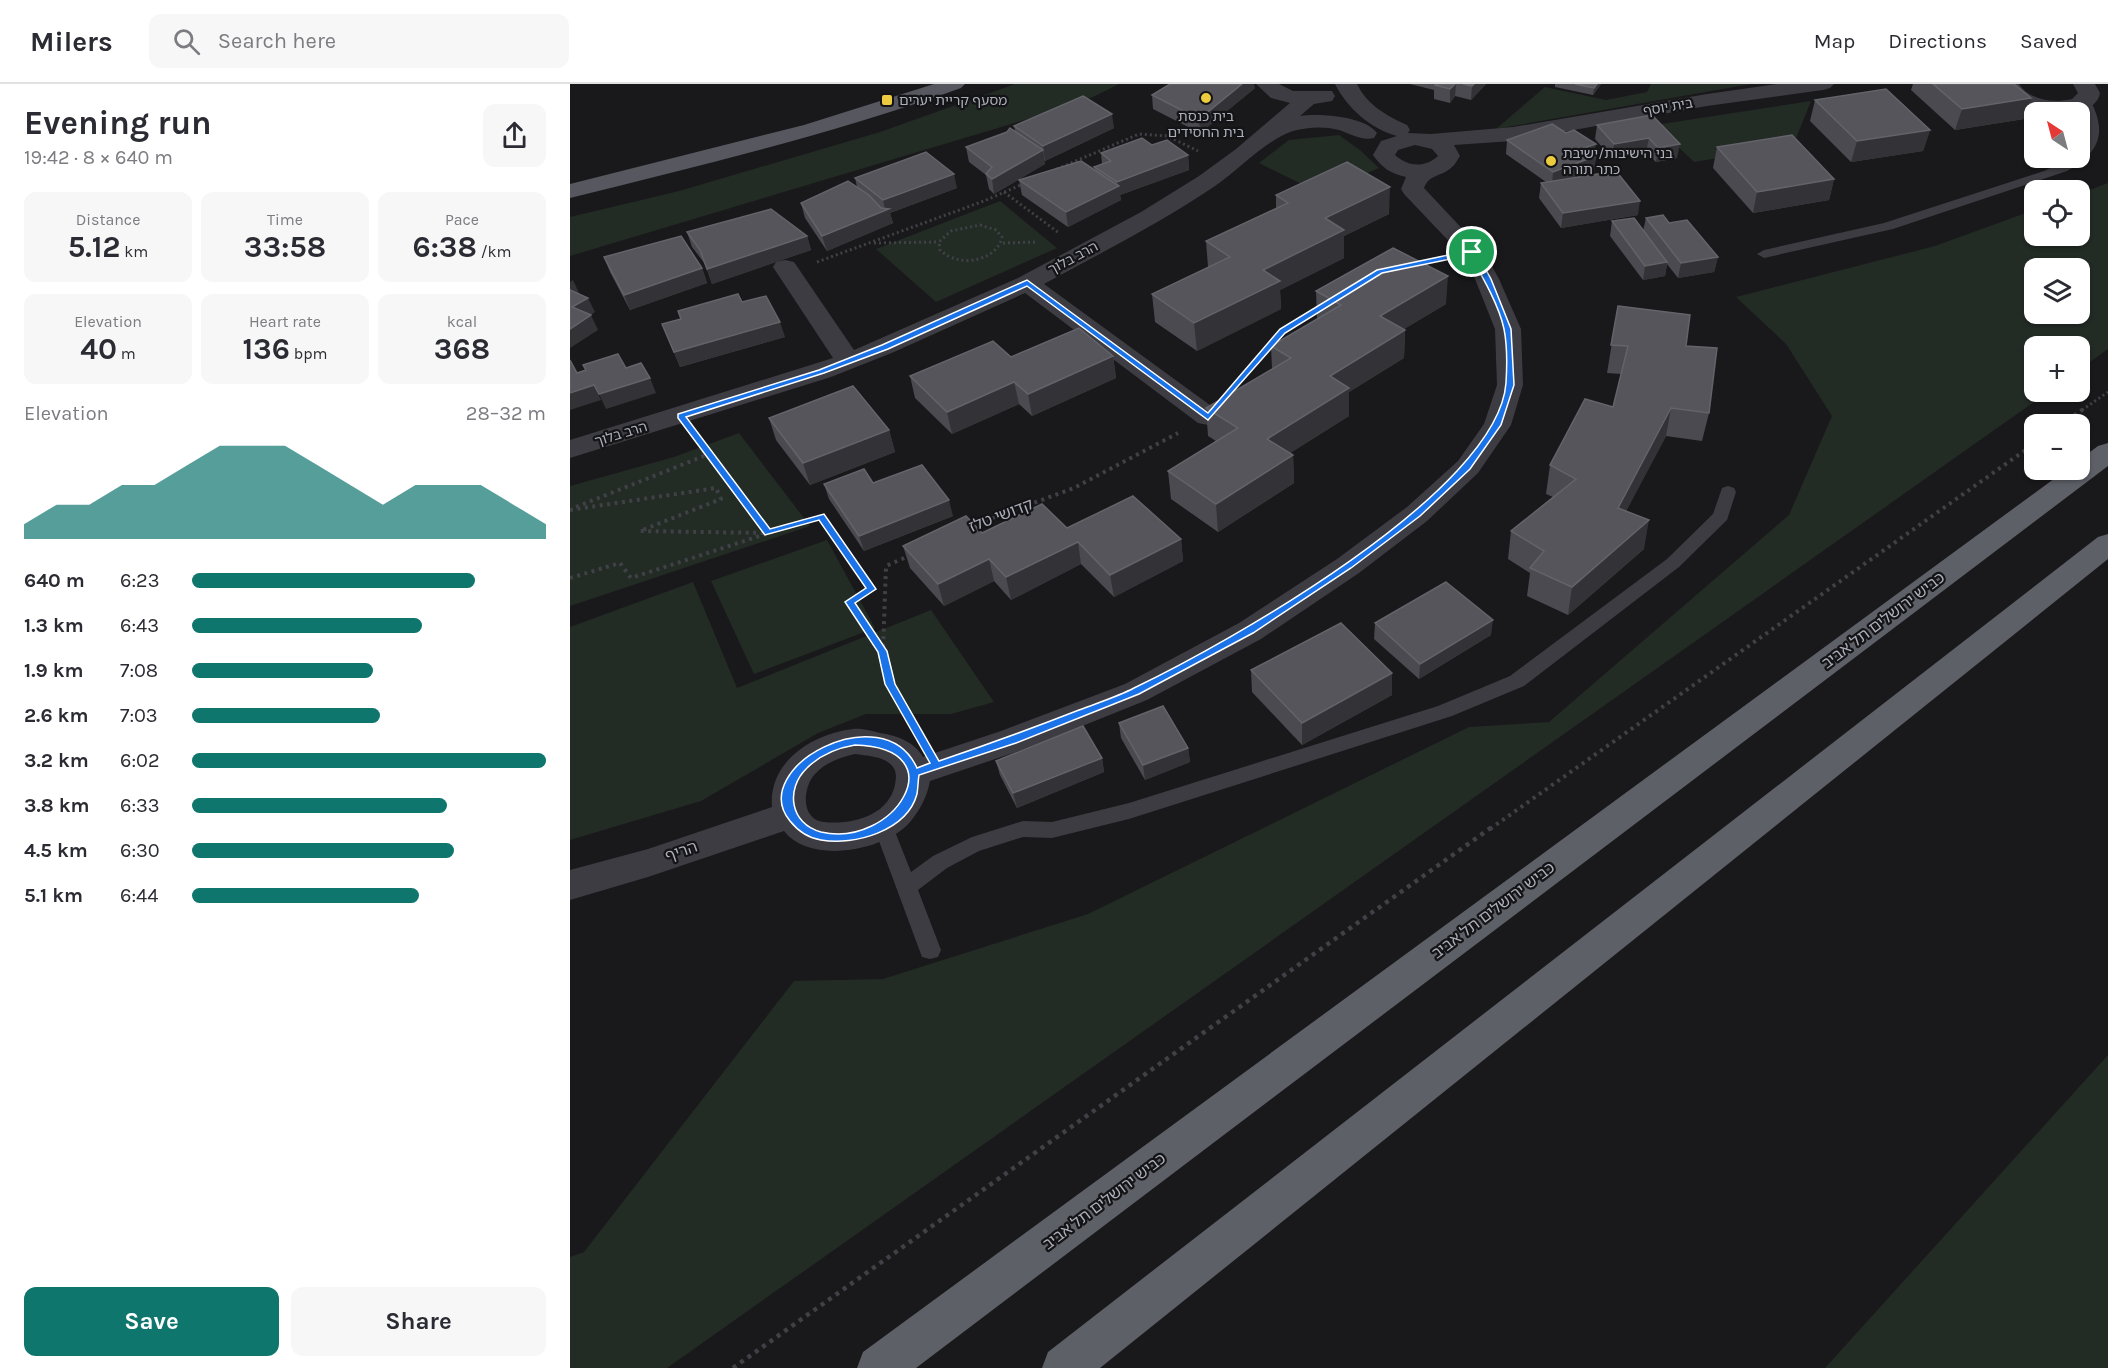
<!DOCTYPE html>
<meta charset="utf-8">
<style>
body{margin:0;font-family:Karla,"Noto Sans Hebrew",sans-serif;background:#f7f7f7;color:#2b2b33;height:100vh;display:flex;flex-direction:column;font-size:22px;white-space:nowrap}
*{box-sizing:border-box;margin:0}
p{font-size:20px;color:#7c7c81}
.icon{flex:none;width:33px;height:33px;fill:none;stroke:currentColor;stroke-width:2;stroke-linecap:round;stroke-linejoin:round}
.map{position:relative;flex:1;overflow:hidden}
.details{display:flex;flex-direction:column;background:#fff;width:570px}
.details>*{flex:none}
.needle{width:39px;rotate:324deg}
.controls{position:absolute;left:1454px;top:18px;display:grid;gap:12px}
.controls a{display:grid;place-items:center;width:66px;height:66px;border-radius:12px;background:#fff;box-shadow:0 2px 4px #0004;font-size:30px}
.pin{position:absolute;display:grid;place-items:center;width:51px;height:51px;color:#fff;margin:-26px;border:3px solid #fff;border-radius:50%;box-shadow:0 2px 6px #0007}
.round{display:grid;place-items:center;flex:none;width:63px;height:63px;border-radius:12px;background:#f7f7f7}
.summary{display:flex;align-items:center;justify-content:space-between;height:102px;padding:0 24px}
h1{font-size:33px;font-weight:700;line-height:45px}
.metrics{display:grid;grid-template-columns:repeat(3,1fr);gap:9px;height:102px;padding:6px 24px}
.metrics div{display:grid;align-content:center;border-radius:12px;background:#f7f7f7;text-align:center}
.metrics b{font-size:30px;font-weight:700}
.metrics small{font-size:16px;font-weight:400}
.metrics p{font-size:16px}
.chart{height:168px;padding:12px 24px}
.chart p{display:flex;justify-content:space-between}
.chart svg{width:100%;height:108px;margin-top:6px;fill:#0f766e;opacity:.7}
.cta{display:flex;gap:12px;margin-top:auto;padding:12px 24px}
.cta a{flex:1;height:69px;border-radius:12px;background:#0f766e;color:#fff;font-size:24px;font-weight:700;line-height:69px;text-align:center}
.cta a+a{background:#f7f7f7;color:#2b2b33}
ul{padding:0 24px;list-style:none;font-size:20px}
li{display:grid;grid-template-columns:96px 72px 1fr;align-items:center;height:45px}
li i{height:15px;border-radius:8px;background:#0f766e}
header{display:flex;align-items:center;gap:36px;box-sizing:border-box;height:84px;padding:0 30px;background:#fff;border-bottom:2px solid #e1e1e2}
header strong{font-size:28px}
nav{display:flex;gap:33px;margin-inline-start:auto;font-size:21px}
.search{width:420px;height:54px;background:#f7f7f7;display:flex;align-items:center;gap:15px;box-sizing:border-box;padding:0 21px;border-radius:12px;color:#7c7c81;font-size:22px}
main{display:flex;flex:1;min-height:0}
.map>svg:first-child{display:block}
</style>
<header>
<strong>Milers</strong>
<div class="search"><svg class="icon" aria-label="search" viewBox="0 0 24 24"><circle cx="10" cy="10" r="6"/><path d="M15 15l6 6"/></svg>Search here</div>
<nav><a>Map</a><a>Directions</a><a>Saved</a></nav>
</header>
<main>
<section class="details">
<div class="summary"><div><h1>Evening run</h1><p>19:42 · 8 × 640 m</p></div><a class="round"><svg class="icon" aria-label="share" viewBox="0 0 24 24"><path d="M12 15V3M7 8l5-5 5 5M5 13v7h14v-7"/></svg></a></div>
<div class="metrics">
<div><p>Distance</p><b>5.12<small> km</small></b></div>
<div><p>Time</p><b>33:58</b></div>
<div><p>Pace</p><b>6:38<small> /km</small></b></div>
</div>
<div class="metrics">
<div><p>Elevation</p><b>40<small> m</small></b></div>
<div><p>Heart rate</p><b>136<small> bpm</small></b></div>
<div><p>kcal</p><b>368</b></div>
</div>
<div class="chart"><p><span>Elevation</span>28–32 m</p>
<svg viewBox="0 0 160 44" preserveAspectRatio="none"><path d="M0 44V38L10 30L20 30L30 22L40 22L50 14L60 6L70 6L80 6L90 14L100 22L110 30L120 22L130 22L140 22L150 30L160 38V44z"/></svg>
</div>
<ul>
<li><b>640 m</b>6:23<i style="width:80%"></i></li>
<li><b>1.3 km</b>6:43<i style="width:65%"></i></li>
<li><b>1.9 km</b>7:08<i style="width:51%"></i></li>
<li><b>2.6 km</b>7:03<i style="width:53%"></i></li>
<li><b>3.2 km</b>6:02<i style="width:100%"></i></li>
<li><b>3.8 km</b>6:33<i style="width:72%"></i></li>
<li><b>4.5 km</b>6:30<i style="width:74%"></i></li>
<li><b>5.1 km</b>6:44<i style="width:64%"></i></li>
</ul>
<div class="cta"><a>Save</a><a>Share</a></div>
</section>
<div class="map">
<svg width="1538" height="1284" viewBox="0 0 1538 1284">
<rect width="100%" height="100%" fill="#19191b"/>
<g fill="#232b25" fill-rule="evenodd">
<path d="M445 0H549L523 13 461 34 0 172V133L109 107 310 48Z"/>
<path d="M1081 0H1181L926 45 975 3 1036 16 1077 8Z"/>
<path d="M1241 17 1223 62 1124 78 1085 41Z"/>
<path d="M769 51 791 67 809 84 750 109 689 79 719 56Z"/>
<path d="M1538 99V265L1509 286V262H1464V308H1478L97 1284H0V1173L14 1168 224 897 313 895 518 830 899 643 979 638 1219 431 1262 332 1216 260 1166 213 1365 162 1464 126V152H1509V110ZM1464 184H1509V230H1464Z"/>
<path d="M430 117 487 164 366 218 306 165Z"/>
<path d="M169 349 240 442 0 522V402L104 373Z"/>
<path d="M257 456 305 544 184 590 141 497Z"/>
<path d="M123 498 167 604 361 526 424 618 381 630H296L248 649 131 717 0 756V543Z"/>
<path d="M1538 971V1284H1255Z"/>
</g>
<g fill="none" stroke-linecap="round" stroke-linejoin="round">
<g stroke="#404147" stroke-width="3" stroke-dasharray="2 3" stroke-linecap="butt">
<path d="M487 85 569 50 597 52 628 67"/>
<path d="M434 108 489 149"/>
<path d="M410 141 426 146 432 153C428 173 401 181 383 174 378 173 374 169 370 166L369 158 381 147Z"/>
<path d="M304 159 369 158"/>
<path d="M433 159 468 158"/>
<path d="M247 178 414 117 453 100"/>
<path d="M848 180 867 176"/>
<path d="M658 311 712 247 750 224"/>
<path d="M1512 326 1538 308"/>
</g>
<g stroke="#404147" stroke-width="4" stroke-dasharray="3 4.5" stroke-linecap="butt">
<path d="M1492 340 1515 324"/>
<path d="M129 356 198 449"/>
<path d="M6 423 139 370"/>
<path d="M0 426 146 404 151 415 70 447 195 449"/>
<path d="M401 442 504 404 608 349"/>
<path d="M341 471 316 482 313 567 320 600 341 636"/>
<path d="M0 494 50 479 61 494 251 432 301 505 280 518 312 567"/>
<path d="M920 745 1464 360"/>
</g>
<path stroke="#404147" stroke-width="4.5" stroke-dasharray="4 5" stroke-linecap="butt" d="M163 1284 922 743"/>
<g fill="#3c3c42" fill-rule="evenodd">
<path d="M1515 13 1519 14C1538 48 1530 69 1497 87L1323 145 1194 174 1187 170 1194 166 1314 139 1474 87 1501 74H1509C1509 66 1514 63 1517 56 1520 42 1514 29 1509 17Z"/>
<path d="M1158 402 1164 404 1166 408 1157 436 1109 483 954 602 882 632 559 735 482 754 453 753 409 767 377 784 348 806 371 866 368 873 360 875 352 873 303 741 306 735 313 733 320 735 341 788 363 772 402 753 453 737 482 738 559 719 868 622 940 592 1097 475 1143 430 1152 404Z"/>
</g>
<g fill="#3c3c42" fill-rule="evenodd">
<path d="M686 0H709L723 7H762L765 12 762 17 744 20 730 32C749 29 795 32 807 49L804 54C791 57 781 50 769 46 754 42 738 43 723 47 696 56 670 85 645 102 591 139 532 168 474 200L648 327 652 333 648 339 638 341 628 339 455 209 324 268 261 293 0 374V356L263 274 203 183 206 178 215 176 224 178 284 266 448 194 571 128 629 92 666 65 720 19 701 14Z"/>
<path d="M765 0H787C797 21 817 32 837 41L840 46 838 49 861 50 943 43 1137 10 1207 0H1264L1260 4 1253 6 1137 22 943 57 884 61 890 72C887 76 885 81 881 84 871 93 859 90 854 104L914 168 929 195 951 245 953 301 941 341 908 389 857 437 789 489 691 555 577 616 455 665 360 697C357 713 350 726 340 738 315 767 240 781 214 747L78 793 0 816V786L78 765 202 723C198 678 242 650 283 645 291 644 302 647 310 649 326 651 345 658 353 673L431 647 555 600 669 539 767 475 837 423 888 377 914 340 927 301 925 245 905 195 892 171 834 110 831 105 836 93C820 89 812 84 803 71L811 57 827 52C801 45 777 24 765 0ZM845 61 862 65 868 72C855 84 838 83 825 71L828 66ZM285 670C297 672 315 672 323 683 327 688 326 695 325 701 318 732 282 741 254 738 231 736 232 704 245 690 255 679 270 673 285 670Z"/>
<path d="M1427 0H1449C1460 17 1484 19 1502 15L1508 9 1503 0H1525L1530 9C1525 38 1465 30 1446 20 1437 15 1433 8 1427 0Z"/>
</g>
<path fill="#56575f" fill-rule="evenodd" d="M364 0H395L391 4C263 50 132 81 0 114V100L234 41Z"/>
<g fill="#5e6068" fill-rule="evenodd">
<path d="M1538 359V382L346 1284H287L293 1268 1496 386H1509V376L1528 362Z"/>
<path d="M1538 450V475L530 1284H472L478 1268 1528 453Z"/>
</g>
</g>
<g fill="#4b4a50">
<path d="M840 0H916L901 16 885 12 880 19 864 15V6Z"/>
<path d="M985 0H1031L1023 11 985 3Z"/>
<path d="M1343 0H1444L1454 35 1385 46 1341 6Z"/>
<path d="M685 4 630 49 583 25 582 11Z"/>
<path d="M1245 16 1360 46 1353 67 1281 78 1240 37Z"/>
<path d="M1082 31 1107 74 1086 78 1076 68 1042 74 1025 55 1027 41Z"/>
<path d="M444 42 544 44 475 77 474 76 475 80 424 110 419 105 416 91 399 78 396 63 445 47Z"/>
<path d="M937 56 1026 72 1024 87 1005 94 1068 131 991 144 969 114 971 99 976 98 936 70Z"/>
<path d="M582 61 618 71 619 86 550 111 551 116 498 143 452 111 449 96 525 86 524 83 532 80 531 69Z"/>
<path d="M1147 63 1264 95 1259 116 1183 129 1143 84Z"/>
<path d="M285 94 387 104 320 129 323 139 257 167 235 134 231 119 287 103Z"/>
<path d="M706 111 819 130 774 152V174L710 206 711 225 627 267 585 238 582 210 638 183 636 157 706 125Z"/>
<path d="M1076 134 1099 139 1148 173 1144 188 1108 194 1097 180 1095 192 1073 196 1040 152 1042 137 1073 147Z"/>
<path d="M117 148 237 152 241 166 142 200 135 180 122 163Z"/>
<path d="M34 173 132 184 137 199 60 226 40 188Z"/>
<path d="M746 207 876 220 834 245 835 246 834 274 779 308V332L720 369 723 371 724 399 648 448 601 415 598 387 646 357 638 352 636 324 702 285 701 262 747 235Z"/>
<path d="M172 218 215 253 110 283 92 240Z"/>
<path d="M1048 222 1116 262 1139 329 1132 357 1096 352 1056 427 1074 465 998 531 957 512 960 489 938 475 941 447 983 413 976 410 980 381 1043 323 1051 290 1037 289Z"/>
<path d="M543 272 546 294 462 332 449 320 382 350 345 314 340 292 441 273Z"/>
<path d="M199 334 319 346 325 368 240 401 206 356Z"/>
<path d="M303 399 383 432 294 467 259 415 254 400Z"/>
<path d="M497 444 611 455 613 477 544 513 511 480 441 516 424 497 374 522 340 484 333 462 412 449Z"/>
<path d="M805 539 921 551 849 595 804 555Z"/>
<path d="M681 586 822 589V611L732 661 682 608Z"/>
<path d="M549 639 618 664 620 678 575 696 551 654Z"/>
<path d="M532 674 534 688 447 724 430 691 426 677Z"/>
</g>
<g fill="#333236">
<path d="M672 0H684L685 4 630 49 629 35Z"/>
<path d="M885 0H886L885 12 880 19V5Z"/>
<path d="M904 0H916L901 16 902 2Z"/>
<path d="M1027 0H1031L1023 11 1024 4Z"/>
<path d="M1461 14 1454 35 1385 46 1392 25Z"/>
<path d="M542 30 544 44 475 77 473 62Z"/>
<path d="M1360 46 1353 67 1281 78 1287 57Z"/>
<path d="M1079 54 1076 68 1042 74 1044 60Z"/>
<path d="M1026 60 1024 73 1026 72 1024 87 982 102 983 88 1014 64Z"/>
<path d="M1110 60 1107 74 1086 78 1088 64Z"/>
<path d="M473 66 475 80 424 110 422 95Z"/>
<path d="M618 71 619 86 550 111 551 116 498 143 496 128 547 103V98Z"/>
<path d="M384 90 387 104 320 129 323 139 257 167 252 152 315 126 313 116Z"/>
<path d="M1264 95 1259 116 1183 129 1187 108Z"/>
<path d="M820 103 819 130 774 152V174L710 206 711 225 627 267 624 239 693 186 755 134Z"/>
<path d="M1070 117 1068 131 991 144 993 129Z"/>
<path d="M237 152 241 166 142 200 137 185Z"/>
<path d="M1148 173 1144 188 1108 194 1111 179Z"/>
<path d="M1097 178 1095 192 1073 196 1075 182Z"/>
<path d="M132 184 137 199 60 226 54 211Z"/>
<path d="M878 192 876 220 809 260 810 232Z"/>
<path d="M3 196 10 211 0 217V198Z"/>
<path d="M18 214 25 228 9 238 2 223Z"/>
<path d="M21 231 28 246 0 264V245Z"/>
<path d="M210 238 215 253 110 283 104 268Z"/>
<path d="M835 246 834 274 779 308V332L698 383 697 355 760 292Z"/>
<path d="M543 272 546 294 462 332 458 310Z"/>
<path d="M80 294 86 309 36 325 29 310Z"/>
<path d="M444 298 449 320 382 350 377 328Z"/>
<path d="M24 301 31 316 0 326V309Z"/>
<path d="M1101 324 1096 352 1043 452 1048 424Z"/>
<path d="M319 346 325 368 240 401 233 379Z"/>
<path d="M723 371 724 399 648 448 646 420Z"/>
<path d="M379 416 383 432 294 467 289 452Z"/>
<path d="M1079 436 1074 465 998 531 1002 503Z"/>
<path d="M611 455 613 477 544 513 540 491Z"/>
<path d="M508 458 511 480 441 516 436 493Z"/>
<path d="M419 475 424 497 374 522 368 500Z"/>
<path d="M923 536 921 551 849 595 850 580Z"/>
<path d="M822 589V611L732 661V639Z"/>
<path d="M618 664 620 678 575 696 573 681Z"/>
<path d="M532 674 534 688 447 724 443 709Z"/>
</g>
<g fill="#56555b" stroke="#63636a" stroke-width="1.5">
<path d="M600 0H672L629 35 582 11Z"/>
<path d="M866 0H885L880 5 865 1Z"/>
<path d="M893 0H904L902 2Z"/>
<path d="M1005 0H1027L1024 4Z"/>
<path d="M1363 0H1444L1461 14 1392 25Z"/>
<path d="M1316 5 1360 46 1287 57 1245 16Z"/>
<path d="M513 12 542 30 473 62 444 42Z"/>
<path d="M1082 31 1110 60 1088 64 1079 54 1044 60 1027 41Z"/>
<path d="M982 40 996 49 1004 46 1026 60 1014 64 1026 72 983 88 937 56Z"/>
<path d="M440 44 473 66 422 95 416 90 422 83 396 63 437 48Z"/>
<path d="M1222 51 1264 95 1187 108 1147 63Z"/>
<path d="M572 54 582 61 597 56 618 71 547 98 524 83 541 77 531 69Z"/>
<path d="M356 68 384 90 313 116 285 94Z"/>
<path d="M511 77 549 102 496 128 449 96Z"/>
<path d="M777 78 820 103 755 134 774 146 693 186 710 197 624 239 582 210 660 173 636 157 718 119 706 111Z"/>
<path d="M1046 87 1070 117 993 129 971 99Z"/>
<path d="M278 97 299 111 311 124 319 125 252 152 231 119Z"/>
<path d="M201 125 237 152 137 185 130 166 117 148Z"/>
<path d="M1093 131 1099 139 1117 136 1148 173 1111 179 1076 134Z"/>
<path d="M1064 134 1097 178 1075 182 1042 137Z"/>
<path d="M111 152 132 184 54 211 34 173Z"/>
<path d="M823 164 878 192 810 232 835 246 760 292 779 304 697 355 723 371 646 420 598 387 668 344 636 324 721 274 701 262 771 221 746 207Z"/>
<path d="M0 206 18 214 2 223 21 231 0 245Z"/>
<path d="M168 210 172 218 196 212 210 238 104 268 92 240 111 235 108 227Z"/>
<path d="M1048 222 1120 231 1116 262 1147 264 1139 329 1101 324 1048 424 1079 436 1002 503 960 484 974 467 941 447 1006 395 980 381 1015 315 1043 323 1058 262 1041 261Z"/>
<path d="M509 244 543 272 458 310 444 298 377 328 340 292 423 257 441 273Z"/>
<path d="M48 270 56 284 71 279 80 294 29 310 24 301 0 309V276L7 289 16 286 13 281Z"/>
<path d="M283 302 319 346 233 379 199 334Z"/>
<path d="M352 381 379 416 289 452 254 400 294 385 303 399Z"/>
<path d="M563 412 611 455 540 491 508 458 436 493 419 475 368 500 333 462 396 432 412 449 472 420 497 444Z"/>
<path d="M876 498 923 536 850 580 805 539Z"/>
<path d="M771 539 822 589 732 639 681 586Z"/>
<path d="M593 622 618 664 573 681 549 639Z"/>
<path d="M513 642 532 674 443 709 426 677Z"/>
</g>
<path fill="#1a73e8" stroke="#fff" stroke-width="1.5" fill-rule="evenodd" d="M902 166 906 168 921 195 941 245 944 301 931 341 900 385 850 432 781 484 683 549 569 610 446 659 349 691C348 697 348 704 347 710 337 747 284 762 251 756 238 754 228 747 220 737 176 684 313 610 347 684L360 679 315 600 308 568 275 518 296 504 249 436 195 451 108 334V330L249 286 312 261 457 196 638 329 710 245 807 186ZM900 171C912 192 929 221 934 245 937 260 937 283 936 299 928 408 656 560 564 604 547 613 527 619 509 626 463 644 416 661 369 677L325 600 317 567 285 519 306 505 254 430 200 445 116 333 254 289 318 265 457 202 638 336 715 249 812 189ZM285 661C388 664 324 765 251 748 220 740 215 705 237 684 250 671 267 664 285 661Z"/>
<g fill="#edcb3f" stroke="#141416" stroke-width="2">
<circle cx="636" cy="14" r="6"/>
<rect x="311" y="10" width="12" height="12" rx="3"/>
<circle cx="981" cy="77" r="6"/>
</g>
<g text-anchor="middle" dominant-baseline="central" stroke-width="4.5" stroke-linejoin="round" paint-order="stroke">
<g font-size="14" fill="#acaeba" stroke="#141416" text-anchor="start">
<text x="329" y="16">מסעף קריית יערים</text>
<text x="636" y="32" text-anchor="middle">בית כנסת<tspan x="636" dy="16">בית החסידים</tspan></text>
<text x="993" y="69">בני הישיבות/ישיבת<tspan x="993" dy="16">כתר תורה</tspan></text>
</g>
<g font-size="14" fill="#acaeba" stroke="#141416">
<text transform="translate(1098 23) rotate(-10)">בית יוסף</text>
<text transform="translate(503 174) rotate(-28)">הרב בלוך</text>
<text transform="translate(51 350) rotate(-17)">הרב בלוך</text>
</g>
<g font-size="16" fill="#acaeba" stroke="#141416">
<text transform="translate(431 431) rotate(-21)">קדושי טלז</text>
<text transform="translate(1313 536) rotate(-37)">כביש ירושלים תל אביב</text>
<text transform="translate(111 767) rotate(-19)">הריף</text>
<text transform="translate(923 826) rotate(-37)">כביש ירושלים תל אביב</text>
<text transform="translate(534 1117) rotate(-37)">כביש ירושלים תל אביב</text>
</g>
</g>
</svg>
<div class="controls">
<a><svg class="needle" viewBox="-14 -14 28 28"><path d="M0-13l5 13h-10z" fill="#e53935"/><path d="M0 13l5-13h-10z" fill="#7c7c81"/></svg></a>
<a><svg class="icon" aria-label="locate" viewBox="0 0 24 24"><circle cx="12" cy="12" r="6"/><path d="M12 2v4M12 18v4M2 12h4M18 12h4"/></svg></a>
<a><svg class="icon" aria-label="layers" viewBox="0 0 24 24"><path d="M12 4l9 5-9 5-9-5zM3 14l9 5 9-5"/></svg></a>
<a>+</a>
<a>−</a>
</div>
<div class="pin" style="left:902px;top:168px;background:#1e9e55"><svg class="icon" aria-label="arrive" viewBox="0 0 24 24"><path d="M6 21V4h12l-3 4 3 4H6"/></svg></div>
</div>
</main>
